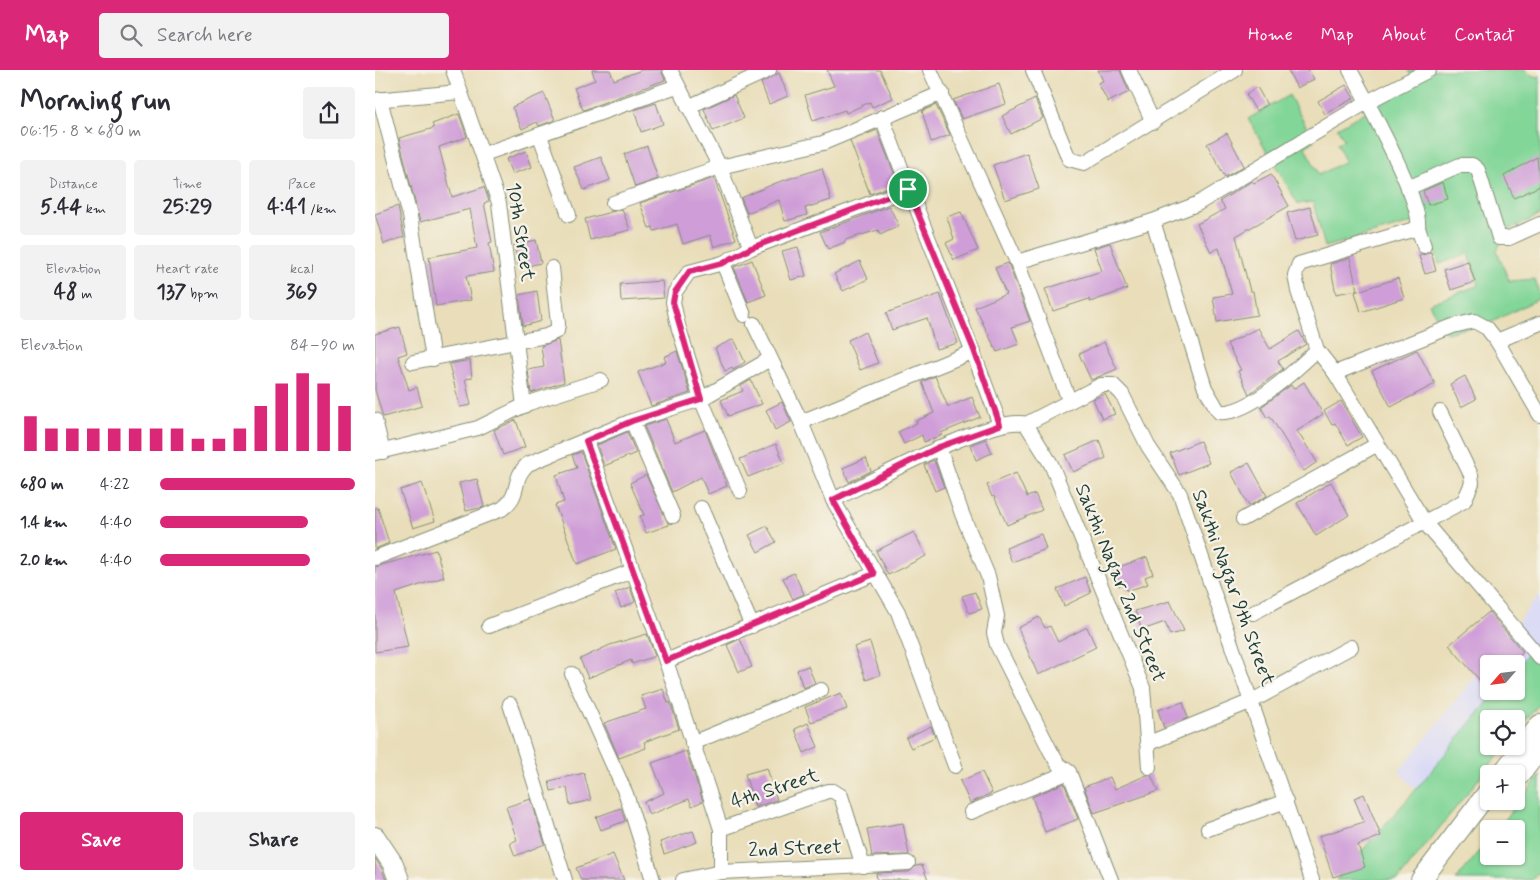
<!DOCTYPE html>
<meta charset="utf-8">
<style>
body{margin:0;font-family:Mynerve,sans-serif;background:#f2f2f3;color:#2b2b33;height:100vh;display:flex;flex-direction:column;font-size:19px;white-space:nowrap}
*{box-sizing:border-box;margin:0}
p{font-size:16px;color:#7c7c81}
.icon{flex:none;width:28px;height:28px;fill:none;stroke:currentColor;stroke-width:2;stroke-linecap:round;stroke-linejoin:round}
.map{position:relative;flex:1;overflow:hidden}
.panel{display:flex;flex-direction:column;background:#fff;width:375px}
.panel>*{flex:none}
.needle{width:32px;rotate:242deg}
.tools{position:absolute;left:1105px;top:585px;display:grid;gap:10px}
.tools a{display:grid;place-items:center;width:45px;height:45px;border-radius:5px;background:#fff;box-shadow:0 1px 4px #0004;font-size:25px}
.pin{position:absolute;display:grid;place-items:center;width:42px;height:42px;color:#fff;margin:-21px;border:2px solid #fff;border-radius:50%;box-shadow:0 1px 5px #0007}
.round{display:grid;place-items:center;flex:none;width:52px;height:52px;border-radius:5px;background:#f2f2f3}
.overview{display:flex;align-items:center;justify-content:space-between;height:85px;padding:0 20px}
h1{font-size:28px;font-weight:700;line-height:38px}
.stats{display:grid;grid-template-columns:repeat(3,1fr);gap:8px;height:85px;padding:5px 20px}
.stats div{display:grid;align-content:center;border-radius:5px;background:#f2f2f3;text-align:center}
.stats b{font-size:21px;font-weight:700}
.stats small{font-size:14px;font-weight:400}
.stats p{font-size:14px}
.chart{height:140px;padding:10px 20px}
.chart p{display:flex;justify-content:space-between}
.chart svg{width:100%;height:90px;margin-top:5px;stroke:#db2777;stroke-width:6}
.primary-button{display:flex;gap:10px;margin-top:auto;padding:10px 20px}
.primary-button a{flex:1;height:58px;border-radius:5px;background:#db2777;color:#fff;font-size:20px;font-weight:700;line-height:58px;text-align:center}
.primary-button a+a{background:#f2f2f3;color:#2b2b33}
ul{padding:0 20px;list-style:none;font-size:16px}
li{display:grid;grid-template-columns:80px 60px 1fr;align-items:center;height:38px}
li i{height:12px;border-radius:6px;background:#db2777}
header{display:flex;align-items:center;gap:30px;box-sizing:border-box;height:70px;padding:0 25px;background:#db2777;color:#fff}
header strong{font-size:24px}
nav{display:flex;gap:28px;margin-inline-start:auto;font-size:18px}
.search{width:350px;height:45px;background:#f2f2f3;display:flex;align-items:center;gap:12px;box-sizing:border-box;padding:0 18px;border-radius:5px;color:#7c7c81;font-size:19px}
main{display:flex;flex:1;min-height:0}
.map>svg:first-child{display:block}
</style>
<header>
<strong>Map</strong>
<div class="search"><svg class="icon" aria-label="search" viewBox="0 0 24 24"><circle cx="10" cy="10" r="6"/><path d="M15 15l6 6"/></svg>Search here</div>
<nav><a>Home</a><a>Map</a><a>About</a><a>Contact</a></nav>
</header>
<main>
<section class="panel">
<div class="overview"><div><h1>Morning run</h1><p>06:15 · 8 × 680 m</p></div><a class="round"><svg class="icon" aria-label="share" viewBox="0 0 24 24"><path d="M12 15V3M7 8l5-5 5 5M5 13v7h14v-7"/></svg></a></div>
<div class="stats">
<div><p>Distance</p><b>5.44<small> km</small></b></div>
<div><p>Time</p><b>25:29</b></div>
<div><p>Pace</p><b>4:41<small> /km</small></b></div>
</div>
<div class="stats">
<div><p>Elevation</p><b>48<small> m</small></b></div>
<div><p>Heart rate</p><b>137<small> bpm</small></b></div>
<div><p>kcal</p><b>369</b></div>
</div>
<div class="chart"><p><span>Elevation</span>84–90 m</p>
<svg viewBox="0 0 160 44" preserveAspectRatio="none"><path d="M5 44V27M15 44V33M25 44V33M35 44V33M45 44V33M55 44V33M65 44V33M75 44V33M85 44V38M95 44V38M105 44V33M115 44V22M125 44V11M135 44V6M145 44V11M155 44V22"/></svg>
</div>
<ul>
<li><b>680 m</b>4:22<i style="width:100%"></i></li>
<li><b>1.4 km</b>4:40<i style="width:76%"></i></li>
<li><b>2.0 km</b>4:40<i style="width:77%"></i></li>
</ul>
<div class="primary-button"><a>Save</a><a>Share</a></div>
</section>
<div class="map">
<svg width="1165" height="810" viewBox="0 0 1165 810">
<rect width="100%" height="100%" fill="#f7f3e8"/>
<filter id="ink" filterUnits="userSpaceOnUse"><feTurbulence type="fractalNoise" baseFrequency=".02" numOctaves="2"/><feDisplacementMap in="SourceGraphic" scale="10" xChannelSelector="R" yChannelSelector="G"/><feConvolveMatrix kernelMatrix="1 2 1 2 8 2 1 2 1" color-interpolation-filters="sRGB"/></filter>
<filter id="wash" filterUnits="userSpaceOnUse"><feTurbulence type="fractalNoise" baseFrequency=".0096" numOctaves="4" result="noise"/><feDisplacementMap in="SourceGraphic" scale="20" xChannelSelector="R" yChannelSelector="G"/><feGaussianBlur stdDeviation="1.12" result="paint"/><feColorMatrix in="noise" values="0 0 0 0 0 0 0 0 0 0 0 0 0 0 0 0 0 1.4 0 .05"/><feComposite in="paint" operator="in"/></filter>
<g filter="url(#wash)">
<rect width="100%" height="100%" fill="#e9deb9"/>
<path fill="#d7d7f8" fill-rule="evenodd" d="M1165 524V619L1141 649H1114V676L1067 747 1024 702ZM1114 594H1141V621H1114Z"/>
<g fill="#82d698" stroke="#508a66">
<path d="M1033 0H1150L1154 4 1163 7 1165 5V145L1131 161 1122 181 1134 211 1160 209 1165 228 1117 252 1071 263 1054 234 1104 215 1094 184 1064 194 1050 149 950 177 938 132 923 134 873 49 914 25 939 71 930 77 944 105 970 91 962 74 969 69 962 58 1040 14Z"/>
<path d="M1165 570V633L1141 662V649H1114V676H1130L1023 810H961L1038 723 1122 621H1141V598Z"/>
<path d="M1165 705V800L1157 810H1081L1114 770V786H1141V759H1123Z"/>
</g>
<g id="blocks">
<g fill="#cf9ed8">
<path d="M217 0H235L239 10 267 0H286L290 10 208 40 199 18 220 10Z"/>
<path d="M452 0H505L518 28 497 37 495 32 471 43 470 40 438 51 430 25 459 16Z"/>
<path d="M723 0H745L754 22 733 32 723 13 728 11Z"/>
<path d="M913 0H934L939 9 922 18Z"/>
<path d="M404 3 413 26 394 34 386 13Z"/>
<path d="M624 14 631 34 587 49 578 30Z"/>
<path d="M971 15 979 28 950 44 943 31Z"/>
<path d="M882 17 892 35 881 41 871 24Z"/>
<path d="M169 23 180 50 164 56 162 52 147 59 137 37Z"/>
<path d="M359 25 369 48 338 61 329 39Z"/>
<path d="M660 29 668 48 636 64 627 46Z"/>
<path d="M281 33 288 54 266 62 259 40Z"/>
<path d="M561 35 575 65 556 72 547 41Z"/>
<path d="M84 44 92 67 64 77 77 127 109 117 114 131 109 133 117 172 114 173 119 202 91 206 96 230 61 236 54 187 102 178 95 139 45 152 24 68 59 58 57 54Z"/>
<path d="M502 60 523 113 495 124 475 71Z"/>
<path d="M852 63 869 96 850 107 832 74Z"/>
<path d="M272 76 283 109 260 117 249 84Z"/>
<path d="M151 81 157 97 137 104 131 89Z"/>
<path d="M652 83 664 119 630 130 618 95Z"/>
<path d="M226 87 235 110 209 120 199 97Z"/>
<path d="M1162 87 1165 116 1139 128 1129 106Z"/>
<path d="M447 98 456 130 430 138 432 145 410 151 404 130 372 143 366 128 401 113Z"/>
<path d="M896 104 914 136 861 166 875 221H878L882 245 842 252 838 227 857 224 844 178 836 182 822 154 850 139 845 131 877 111 879 113Z"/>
<path d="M339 108 361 169 339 177 335 165 308 174 302 154 279 161 278 157 274 158 265 133Z"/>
<path d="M1068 112 1073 129 1053 135 1048 121Z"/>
<path d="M23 136 29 167 9 174 0 144Z"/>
<path d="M514 136 524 156 505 165 503 160 470 170V172L453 179 445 162Z"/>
<path d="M935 137 943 165 920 171 912 143Z"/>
<path d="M247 139 255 160 215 170 210 149Z"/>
<path d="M586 142 603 180 579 190 571 173 579 169 572 147Z"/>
<path d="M161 170 166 193 144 198 139 175Z"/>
<path d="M735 173 752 219 715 232 714 229 678 241 670 219 727 201 719 178Z"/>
<path d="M423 177 431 206 416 210 407 181Z"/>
<path d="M1056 182 1061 201 1050 204 1044 186Z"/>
<path d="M975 188 982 220 961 224 955 194Z"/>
<path d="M377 190 391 225 373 232 359 197Z"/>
<path d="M485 191 493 209 468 221 459 204Z"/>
<path d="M1093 191 1100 212 1076 220 1069 199Z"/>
<path d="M633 193 655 251 637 257 644 274 622 282 600 237 631 224 620 198Z"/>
<path d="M1023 208 1029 228 986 242 980 222Z"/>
<path d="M287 211 289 228 246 231 245 214Z"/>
<path d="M162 221 166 251 148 256 144 225Z"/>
<path d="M565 224 583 273 561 279 552 248 517 260 511 243Z"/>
<path d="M25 257 32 283 23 286 34 320 42 317 47 336 8 347 0 320V264Z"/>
<path d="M883 258 895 279 924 261 931 274 903 291 908 299 874 324 863 301 866 300 852 274Z"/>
<path d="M490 262 503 293 485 300 473 270Z"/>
<path d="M359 269 370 292 358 300 357 298 350 301 340 278Z"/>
<path d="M183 270 189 312 156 323 153 300 169 297 166 276Z"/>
<path d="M729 272 742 299 716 310 704 284Z"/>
<path d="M1042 280 1060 314 1016 337 997 301Z"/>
<path d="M302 281 315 323 276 336 263 302 291 292 289 287Z"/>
<path d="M95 290 97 308 90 309 96 335 85 337 74 294Z"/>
<path d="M560 306 573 337 597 327 605 347 566 363 567 365 549 372 547 365 529 374 523 362 542 353 541 351 559 343 547 312Z"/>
<path d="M1090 306 1101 329 1086 337 1075 314Z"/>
<path d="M376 310 387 334 353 346 346 330 368 321 366 316Z"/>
<path d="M929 312 948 344 922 361 942 392 929 401 895 346 892 348 886 337 916 315 918 319Z"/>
<path d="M730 324 740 344 727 349 718 329Z"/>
<path d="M966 331 987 367 973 375 960 353 957 355 949 341Z"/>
<path d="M407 332 416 352 400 360 391 340Z"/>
<path d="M291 349 300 372 330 360 352 416 333 424 326 407 297 422 269 356Z"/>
<path d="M141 350 150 377 128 385 119 360Z"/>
<path d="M252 362 261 383 229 396 222 375Z"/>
<path d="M611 369 617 383 601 390 595 375Z"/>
<path d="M724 370 731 388 698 402 690 385Z"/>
<path d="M825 371 834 393 804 405 795 383Z"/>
<path d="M401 374 409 393 373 407 365 389Z"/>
<path d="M206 382 241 479 202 494 180 435 189 432 181 405 202 398 197 385Z"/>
<path d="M491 388 496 401 474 412 468 398Z"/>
<path d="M559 390 569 417 560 421 549 395Z"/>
<path d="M874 393 892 426 874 436 856 402Z"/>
<path d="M641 403 652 427 660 424 667 440 632 455 619 426 617 427 612 415Z"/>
<path d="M271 405 294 455 271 463 265 446 269 445 255 413Z"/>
<path d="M102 409 109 437 91 441 84 413Z"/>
<path d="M956 412 974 445 941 466 922 433Z"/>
<path d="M47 413 60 451 38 458 25 420Z"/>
<path d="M0 438H3L14 473 0 479Z"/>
<path d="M392 456 401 472 383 482 374 465Z"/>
<path d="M539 462 551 486 513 505 501 481Z"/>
<path d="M666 464 671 479 637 492 631 478Z"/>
<path d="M61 480 69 507 21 523 33 577 0 582V497Z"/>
<path d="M772 487 778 504 770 507 773 514 752 521 750 514 744 516 738 499Z"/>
<path d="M419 503 429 524 418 529 408 508Z"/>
<path d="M710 507 716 523 689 536 682 519Z"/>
<path d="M255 517 260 532 246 538 240 523Z"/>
<path d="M600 522 607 539 594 543 587 526Z"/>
<path d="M795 531 809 561 795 565 790 552 767 560 760 541Z"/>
<path d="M1114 542 1148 582 1138 594H1114V621L1074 575Z"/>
<path d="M664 547 670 558 675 556 683 572 712 557 721 577 663 605 643 558Z"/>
<path d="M272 564 280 586 257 594 256 590 213 608 205 589 235 575Z"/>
<path d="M365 569 377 597 364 602 352 575Z"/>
<path d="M495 572 505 605 491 610 479 577Z"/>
<path d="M433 596 440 613 428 618 422 600Z"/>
<path d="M288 619 293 633 295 632 304 659 269 672 271 678 244 688 229 653 271 639 266 626Z"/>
<path d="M466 623 472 639 436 652 430 637Z"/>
<path d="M808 632 813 648 789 658 783 640Z"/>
<path d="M433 653 443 677 429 683 420 659Z"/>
<path d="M556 656 560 667 536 678 531 668Z"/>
<path d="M311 681 328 731 317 736 314 729 274 745 269 732 289 723 277 693Z"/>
<path d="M392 698 402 730 380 737 370 704Z"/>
<path d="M607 702 617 723 595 733 585 711Z"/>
<path d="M209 703 216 730 195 735 192 718 176 721 174 711Z"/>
<path d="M772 705H776L783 721 719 743 709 717 735 707 740 719Z"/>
<path d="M689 713 703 749 670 762 657 727Z"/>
<path d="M989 724 1006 766 983 775 990 797 958 807 944 766 989 752 979 728Z"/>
<path d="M156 729 170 774 140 786 135 773 142 770 131 737Z"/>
<path d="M246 738 250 751 226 760 221 747Z"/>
<path d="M528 753 534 785 497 786 492 759Z"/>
<path d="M318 761 322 772 289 784 285 772Z"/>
<path d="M238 784 249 810H206L201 798Z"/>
<path d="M0 788 7 799 11 810H0Z"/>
<path d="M547 795 553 810H502L501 803 534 802 541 796Z"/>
</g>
</g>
</g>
<g filter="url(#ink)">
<use href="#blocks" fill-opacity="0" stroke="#848e76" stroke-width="1"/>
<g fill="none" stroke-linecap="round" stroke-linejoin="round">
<defs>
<g id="minor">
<path d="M78 0 124 133 149 336"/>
<path d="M295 0 345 97 376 178"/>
<path d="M555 0 642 192 694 330"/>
<path d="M658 0 694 89 709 93 860 0"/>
<path d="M754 0 778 52"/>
<path d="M975 0C990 28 1048 132 1043 158L924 194 920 205 923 221 942 280 960 303 1050 453 1165 588"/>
<path d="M5 29 35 146 58 289"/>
<path d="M0 30 84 22"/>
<path d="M313 37 394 0"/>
<path d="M507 47C545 151 588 251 625 355"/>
<path d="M165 66 194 145"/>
<path d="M109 84 302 16"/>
<path d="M1033 118 1085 95H1097L1103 100 1124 168H1134L1165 154"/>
<path d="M238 133 345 97 448 73 567 23"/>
<path d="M778 151 830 318 844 342C872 346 922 299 942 280"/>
<path d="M1043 158 1049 176"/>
<path d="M642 192 778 151 822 134 992 32 1054 0"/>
<path d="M348 193 369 245"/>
<path d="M379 254 426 352 458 430 523 542 580 696"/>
<path d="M1122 271 1165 253"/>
<path d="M38 292 171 266 182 261 183 254 177 198"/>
<path d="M960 303 1078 256 1099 251 1112 258 1122 271 1165 345"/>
<path d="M0 350 8 382"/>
<path d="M257 351 298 446"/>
<path d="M426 352 599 281"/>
<path d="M651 354 676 394 768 618 774 697"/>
<path d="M211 371 291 591 346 759V802"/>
<path d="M564 377 587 444 613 506 622 546 619 563 622 575 676 682 683 694 694 702 736 810"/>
<path d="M0 383 103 358 154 333 226 310"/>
<path d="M365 421 326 329 303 256 298 232 300 222 314 202 348 193 376 178 533 119"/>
<path d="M458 430C491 414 621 343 651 354L726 315H738L747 324 773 376 805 424 937 810"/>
<path d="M326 438 377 556"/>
<path d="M868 449 1001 375"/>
<path d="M0 488 127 439C148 423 135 410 153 394L257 351 326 329 395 289"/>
<path d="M878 543 1089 431 1097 413 1096 405 1065 342"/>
<path d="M114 556 257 501"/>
<path d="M291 591 499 504"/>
<path d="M197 604 251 724 278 810"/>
<path d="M135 634 190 810"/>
<path d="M317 673 446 620"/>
<path d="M774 673 877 631 976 577"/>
<path d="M596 742 694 702"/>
<path d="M346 759 453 721H458L466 726 488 796"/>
<path d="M833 759 911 731"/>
<path d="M308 810 346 802 533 793"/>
</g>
<g id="secondary">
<path d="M1127 704 1165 655"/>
<path d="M1141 709 1165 679"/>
<path d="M0 767 18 794 24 810"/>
<path d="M1046 810 1114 721"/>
</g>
</defs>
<use href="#minor" stroke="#848e76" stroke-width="16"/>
<use href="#secondary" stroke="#848e76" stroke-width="22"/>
<use href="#minor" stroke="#fff" stroke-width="14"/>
<use href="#secondary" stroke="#fff" stroke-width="20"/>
</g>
</g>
<g fill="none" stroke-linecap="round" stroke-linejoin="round" filter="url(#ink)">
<defs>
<path id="route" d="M533 119 599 280 625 355 564 377 458 430 499 504 291 591 211 371 257 351 326 329 298 232 300 222 314 202 348 193 376 178Z"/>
</defs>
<use href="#route" stroke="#fff" stroke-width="10"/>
<use href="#route" stroke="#db2777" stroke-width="6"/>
</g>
<g text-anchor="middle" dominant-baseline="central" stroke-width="4.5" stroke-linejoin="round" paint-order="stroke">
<g font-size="20" fill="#1f3d34" stroke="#f7f3e8">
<text transform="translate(145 162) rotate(81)">10th Street</text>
<text transform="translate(745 513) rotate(68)">Sakthi Nagar 2nd Street</text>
<text transform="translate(858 518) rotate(70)">Sakthi Nagar 9th Street</text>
<text transform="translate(400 719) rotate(-18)">4th Street</text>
<text transform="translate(420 779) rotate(-2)">2nd Street</text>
</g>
</g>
</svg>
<div class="tools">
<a><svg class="needle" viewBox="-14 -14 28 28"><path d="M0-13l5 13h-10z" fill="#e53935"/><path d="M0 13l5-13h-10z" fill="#7c7c81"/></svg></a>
<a><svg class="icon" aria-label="locate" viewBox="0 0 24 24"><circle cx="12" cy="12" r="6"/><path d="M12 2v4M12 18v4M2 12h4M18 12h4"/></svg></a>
<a>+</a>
<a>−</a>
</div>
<div class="pin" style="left:533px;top:119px;background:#1e9e55"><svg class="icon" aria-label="arrive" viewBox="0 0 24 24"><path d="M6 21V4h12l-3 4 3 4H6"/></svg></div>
</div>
</main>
